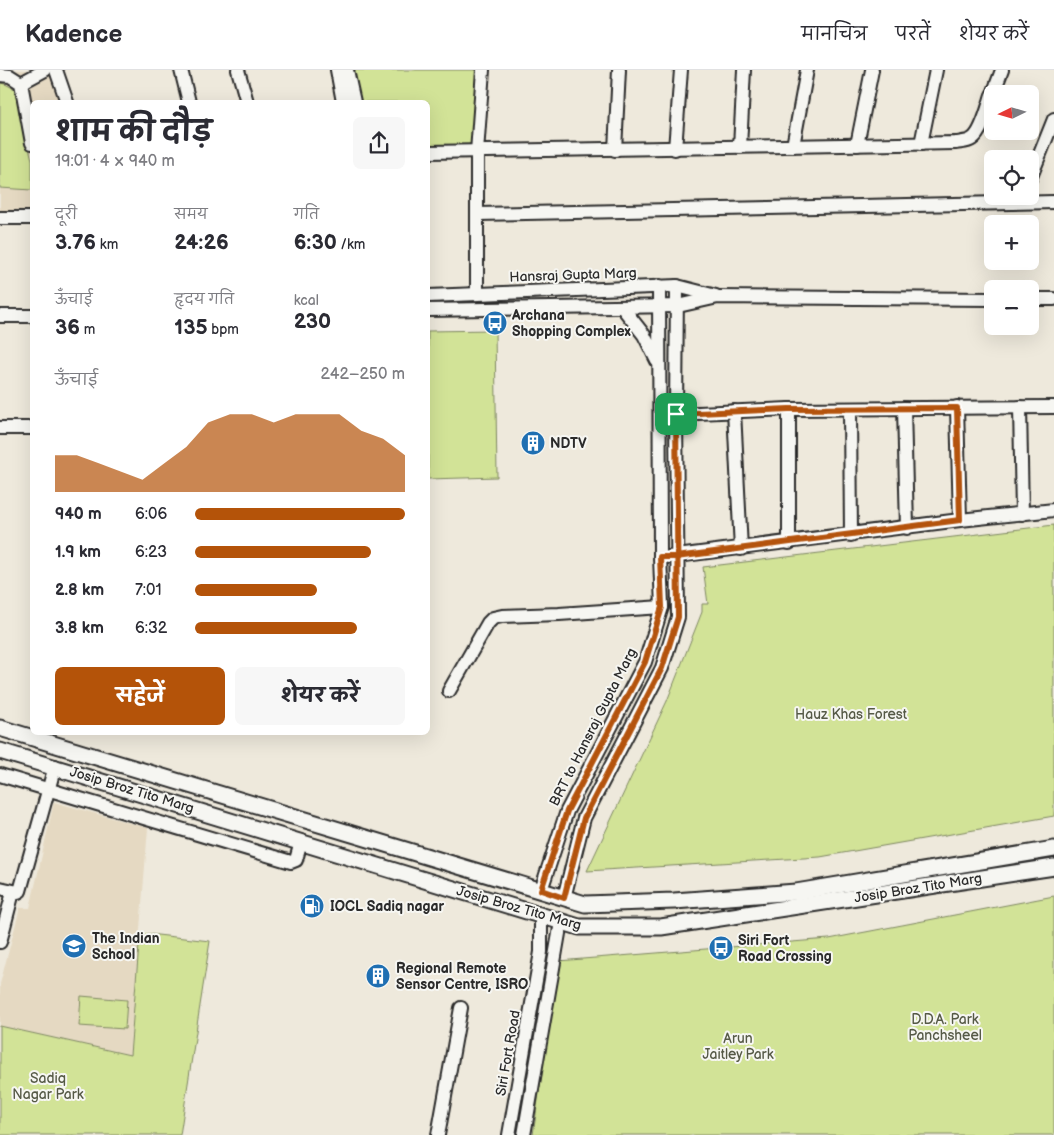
<!DOCTYPE html>
<html lang="hi">
<meta charset="utf-8">
<style>
body{margin:0;font-family:"Balsamiq Sans","Playpen Sans Deva",sans-serif;background:#f7f7f7;color:#2b2b33;height:100vh;display:flex;flex-direction:column;font-size:19px;white-space:nowrap}
*{box-sizing:border-box;margin:0}
p{font-size:16px;color:#7c7c81}
.icon{flex:none;width:28px;height:28px;fill:none;stroke:currentColor;stroke-width:2;stroke-linecap:round;stroke-linejoin:round}
.map{position:relative;flex:1;overflow:hidden}
.details{position:absolute;left:30px;top:30px;width:400px;height:635px;display:flex;flex-direction:column;background:#fff;border-radius:8px;box-shadow:0 5px 20px #0002}
.details>*{flex:none}
.needle{width:32px;rotate:265deg}
.tools{position:absolute;left:984px;top:15px;display:grid;gap:10px}
.tools a{display:grid;place-items:center;width:55px;height:55px;border-radius:8px;background:#fff;box-shadow:0 5px 20px #0002;font-size:25px}
.pin{position:absolute;display:grid;place-items:center;width:42px;height:42px;color:#fff;margin:-21px;border-radius:10px;box-shadow:0 2px 8px #0006}
.round{display:grid;place-items:center;flex:none;width:52px;height:52px;border-radius:8px;background:#f7f7f7}
.summary{display:flex;align-items:center;justify-content:space-between;height:85px;padding:0 25px}
h1{font-size:28px;font-weight:700;line-height:38px}
.figures{display:grid;grid-template-columns:repeat(3,1fr);gap:8px;height:85px;padding:5px 25px}
.figures div{display:grid;align-content:center}
.figures b{font-size:21px;font-weight:700}
.figures small{font-size:14px;font-weight:400}
.figures p{font-size:14px}
.chart{height:140px;padding:10px 25px}
.chart p{display:flex;justify-content:space-between}
.chart svg{width:100%;height:90px;margin-top:5px;fill:#b45309;opacity:.7}
.action{display:flex;gap:10px;margin-top:auto;padding:10px 25px}
.action a{flex:1;height:58px;border-radius:8px;background:#b45309;color:#fff;font-size:20px;font-weight:700;line-height:58px;text-align:center}
.action a+a{background:#f7f7f7;color:#2b2b33}
ul{padding:0 25px;list-style:none;font-size:16px}
li{display:grid;grid-template-columns:80px 60px 1fr;align-items:center;height:38px}
li i{height:12px;border-radius:6px;background:#b45309}
header{display:flex;align-items:center;gap:30px;box-sizing:border-box;height:70px;padding:0 25px;background:#fff;border-bottom:1px solid #e1e1e2}
header strong{font-size:24px}
nav{display:flex;gap:28px;margin-inline-start:auto;font-size:18px}
.map>svg:first-child{display:block}
</style>
<header>
<strong>Kadence</strong>
<nav><a>मानचित्र</a><a>परतें</a><a>शेयर करें</a></nav>
</header>
<div class="map">
<svg width="1054" height="1065" viewBox="0 0 1054 1065">
<rect width="100%" height="100%" fill="#eee9dc"/>
<filter id="ink" filterUnits="userSpaceOnUse"><feTurbulence type="fractalNoise" baseFrequency=".02" numOctaves="2"/><feDisplacementMap in="SourceGraphic" scale="10" xChannelSelector="R" yChannelSelector="G"/><feConvolveMatrix kernelMatrix="1 2 1 2 8 2 1 2 1" color-interpolation-filters="sRGB"/></filter>
<g filter="url(#ink)">
<g fill="#e5d9c2">
<path d="M0 0H55L63 32H32V147L0 145Z"/>
<path d="M54 732 148 758 130 985 0 956V914L20 838H30Z"/>
</g>
<g fill="#d2e397" stroke="#7e8761">
<path d="M352 0H483L474 77 428 78V32H358Z"/>
<path d="M0 13 5 14 15 19 32 90V120L0 118Z"/>
<path d="M495 260 497 407 428 409V261Z"/>
<path d="M1054 455V746L820 787 587 801 667 631 702 542V534H708L703 497Z"/>
<path d="M1054 826V1065H533L558 891 829 869Z"/>
<path d="M140 863 210 871 180 1065H0V956L130 985Z"/>
<path d="M81 926 127 930 125 959 79 956Z"/>
</g>
<g fill="none" stroke-linecap="round" stroke-linejoin="round">
<defs>
<g id="minor">
<path d="M56 0 67 32"/>
<path d="M181 0 189 32"/>
<path d="M238 0 247 32"/>
<path d="M337 0 343 32"/>
<path d="M347 0 354 32"/>
<path d="M0 5 10 6 21 13 32 73"/>
<path d="M21 13 45 0"/>
<path d="M993 24 1002 0"/>
<path d="M921 74 936 0"/>
<path d="M857 75 872 0"/>
<path d="M793 76 807 0"/>
<path d="M740 77 744 0"/>
<path d="M675 79 681 0"/>
<path d="M615 80 619 0"/>
<path d="M428 82 956 73C961 72 968 72 972 69 982 63 988 37 992 25"/>
<path d="M1030 109 1054 49"/>
<path d="M477 144 1054 132"/>
<path d="M0 148H32"/>
<path d="M477 224V82L483 0"/>
<path d="M428 226 677 216 716 226"/>
<path d="M1030 229H1054"/>
<path d="M622 237 644 265 657 291"/>
<path d="M428 240 678 236 718 227 992 229"/>
<path d="M0 246H32"/>
<path d="M957 337 960 450"/>
<path d="M1020 337 1022 444"/>
<path d="M904 338 907 458"/>
<path d="M850 339 851 465"/>
<path d="M734 341 741 479"/>
<path d="M676 344 789 339 1054 337"/>
<path d="M0 358H32"/>
<path d="M789 473V339"/>
<path d="M669 487 960 450 1054 440"/>
<path d="M449 621 488 553 493 548 502 546 559 544 662 537"/>
<path d="M0 705 291 792 296 790 301 772"/>
<path d="M0 818 18 822 20 821 55 696"/>
<path d="M541 820 567 741 645 592 662 537 660 487 659 216"/>
<path d="M564 828 584 748 662 598 678 547 676 344 677 216"/>
<path d="M0 872 13 822"/>
<path d="M438 1065 461 938"/>
<path d="M509 1065 541 882V846"/>
<path d="M524 1065 561 852"/>
</g>
<g id="major">
<path d="M0 658 585 834 674 831 796 822 1054 779"/>
<path d="M0 681 579 857H661L1054 797"/>
</g>
</defs>
<use href="#minor" stroke="#2b2b2b" stroke-width="16"/>
<use href="#major" stroke="#2b2b2b" stroke-width="19"/>
<use href="#minor" stroke="#f6f6f2" stroke-width="12"/>
<use href="#major" stroke="#f6f6f2" stroke-width="15"/>
</g>
</g>
<g fill="none" stroke-linecap="round" stroke-linejoin="round" filter="url(#ink)">
<defs>
<path id="route" d="M676 344 678 547 662 598 584 748 564 828 541 820 567 741 645 592 662 537 660 487H676L960 450 957 338 789 339 676 344"/>
</defs>
<use href="#route" stroke="#fff" stroke-width="10"/>
<use href="#route" stroke="#b45309" stroke-width="6"/>
</g>
<defs>
<symbol id="bus-disc" viewBox="-11 -11 22 22"><circle r="9.5" fill="#1f6fb2" stroke="#f6f6f2"/><path d="M-5-6H5V4H4V6H2V4H-2V6H-4V4H-5ZM-3.5-4V0h7V-4ZM-3.5 1.2v1.5H-2V1.2ZM2 1.2v1.5H3.5V1.2Z" fill="#fff"/></symbol>
<symbol id="building-disc" viewBox="-11 -11 22 22"><circle r="9.5" fill="#1f6fb2" stroke="#f6f6f2"/><path d="M-4-6H4V6H1V3H-1V6H-4ZM-2.5-4.3h1.7v1.8h-1.7ZM.8-4.3h1.7v1.8H.8ZM-2.5-1h1.7V.8h-1.7ZM.8-1h1.7V.8H.8Z" fill="#fff"/></symbol>
<symbol id="fuel-disc" viewBox="-11 -11 22 22"><circle r="9.5" fill="#1f6fb2" stroke="#f6f6f2"/><path d="M-5.5-6h7V0h2V4h1.3V-2.5L3-4.5l.8-.8L6-3V5H2.5V1h-1V6h-7ZM-4.2-4.7v3.2H.2V-4.7Z" fill="#fff"/></symbol>
<symbol id="school-disc" viewBox="-11 -11 22 22"><circle r="9.5" fill="#1f6fb2" stroke="#f6f6f2"/><path d="M0-5L7-2L0 1L-7-2ZM-4 1L0 2.5L4 1V4Q0 6-4 4Z" fill="#fff"/></symbol>
</defs>
<g fill-rule="evenodd">
<use href="#bus-disc" x="481" y="239" width="28" height="28"/>
<use href="#building-disc" x="519" y="359" width="28" height="28"/>
<use href="#fuel-disc" x="298" y="822" width="28" height="28"/>
<use href="#school-disc" x="60" y="862" width="28" height="28"/>
<use href="#bus-disc" x="707" y="864" width="28" height="28"/>
<use href="#building-disc" x="364" y="892" width="28" height="28"/>
</g>
<g text-anchor="middle" dominant-baseline="central" stroke-width="4" stroke-linejoin="round" paint-order="stroke">
<g font-size="14" fill="#2b2b2b" stroke="#f6f6f2">
<text transform="translate(573 205) rotate(-2)">Hansraj Gupta Marg</text>
<text transform="translate(593 657) rotate(-63)">BRT to Hansraj Gupta Marg</text>
<text transform="translate(132 720) rotate(17)">Josip Broz Tito Marg</text>
<text transform="translate(918 818) rotate(-9)">Josip Broz Tito Marg</text>
<text transform="translate(519 838) rotate(16)">Josip Broz Tito Marg</text>
<text transform="translate(508 983) rotate(-80)">Siri Fort Road</text>
</g>
<g font-size="14" font-weight="bold" fill="#2b2b2b" stroke="#f6f6f2" text-anchor="start">
<text x="512" y="245">Archana<tspan x="512" dy="16">Shopping Complex</tspan></text>
<text x="550" y="373">NDTV</text>
<text x="330" y="836">IOCL Sadiq nagar</text>
<text x="92" y="868">The Indian<tspan x="92" dy="16">School</tspan></text>
<text x="738" y="870">Siri Fort<tspan x="738" dy="16">Road Crossing</tspan></text>
<text x="396" y="898">Regional Remote<tspan x="396" dy="16">Sensor Centre, ISRO</tspan></text>
</g>
<g font-size="14" fill="#555946" stroke="#f6f6f2">
<text x="851" y="644">Hauz Khas Forest</text>
<text x="945" y="949">D.D.A. Park<tspan x="945" dy="16">Panchsheel</tspan></text>
<text x="738" y="968">Arun<tspan x="738" dy="16">Jaitley Park</tspan></text>
<text x="48" y="1008">Sadiq<tspan x="48" dy="16">Nagar Park</tspan></text>
</g>
</g>
</svg>
<div class="tools">
<a><svg class="needle" viewBox="-14 -14 28 28"><path d="M0-13l5 13h-10z" fill="#e53935"/><path d="M0 13l5-13h-10z" fill="#7c7c81"/></svg></a>
<a><svg class="icon" aria-label="locate" viewBox="0 0 24 24"><circle cx="12" cy="12" r="6"/><path d="M12 2v4M12 18v4M2 12h4M18 12h4"/></svg></a>
<a>+</a>
<a>−</a>
</div>
<div class="pin" style="left:676px;top:344px;background:#1e9e55"><svg class="icon" aria-label="arrive" viewBox="0 0 24 24"><path d="M6 21V4h12l-3 4 3 4H6"/></svg></div>
<section class="details">
<div class="summary"><div><h1>शाम की दौड़</h1><p>19:01 · 4 × 940 m</p></div><a class="round"><svg class="icon" aria-label="share" viewBox="0 0 24 24"><path d="M12 15V3M7 8l5-5 5 5M5 13v7h14v-7"/></svg></a></div>
<div class="figures">
<div><p>दूरी</p><b>3.76<small> km</small></b></div>
<div><p>समय</p><b>24:26</b></div>
<div><p>गति</p><b>6:30<small> /km</small></b></div>
</div>
<div class="figures">
<div><p>ऊँचाई</p><b>36<small> m</small></b></div>
<div><p>हृदय गति</p><b>135<small> bpm</small></b></div>
<div><p>kcal</p><b>230</b></div>
</div>
<div class="chart"><p><span>ऊँचाई</span>242–250 m</p>
<svg viewBox="0 0 160 44" preserveAspectRatio="none"><path d="M0 44V26L10 26L20 30L30 34L40 38L50 30L60 22L70 10L80 6L90 6L100 10L110 6L120 6L130 6L140 14L150 18L160 26V44z"/></svg>
</div>
<ul>
<li><b>940 m</b>6:06<i style="width:100%"></i></li>
<li><b>1.9 km</b>6:23<i style="width:84%"></i></li>
<li><b>2.8 km</b>7:01<i style="width:58%"></i></li>
<li><b>3.8 km</b>6:32<i style="width:77%"></i></li>
</ul>
<div class="action"><a>सहेजें</a><a>शेयर करें</a></div>
</section>
</div>
